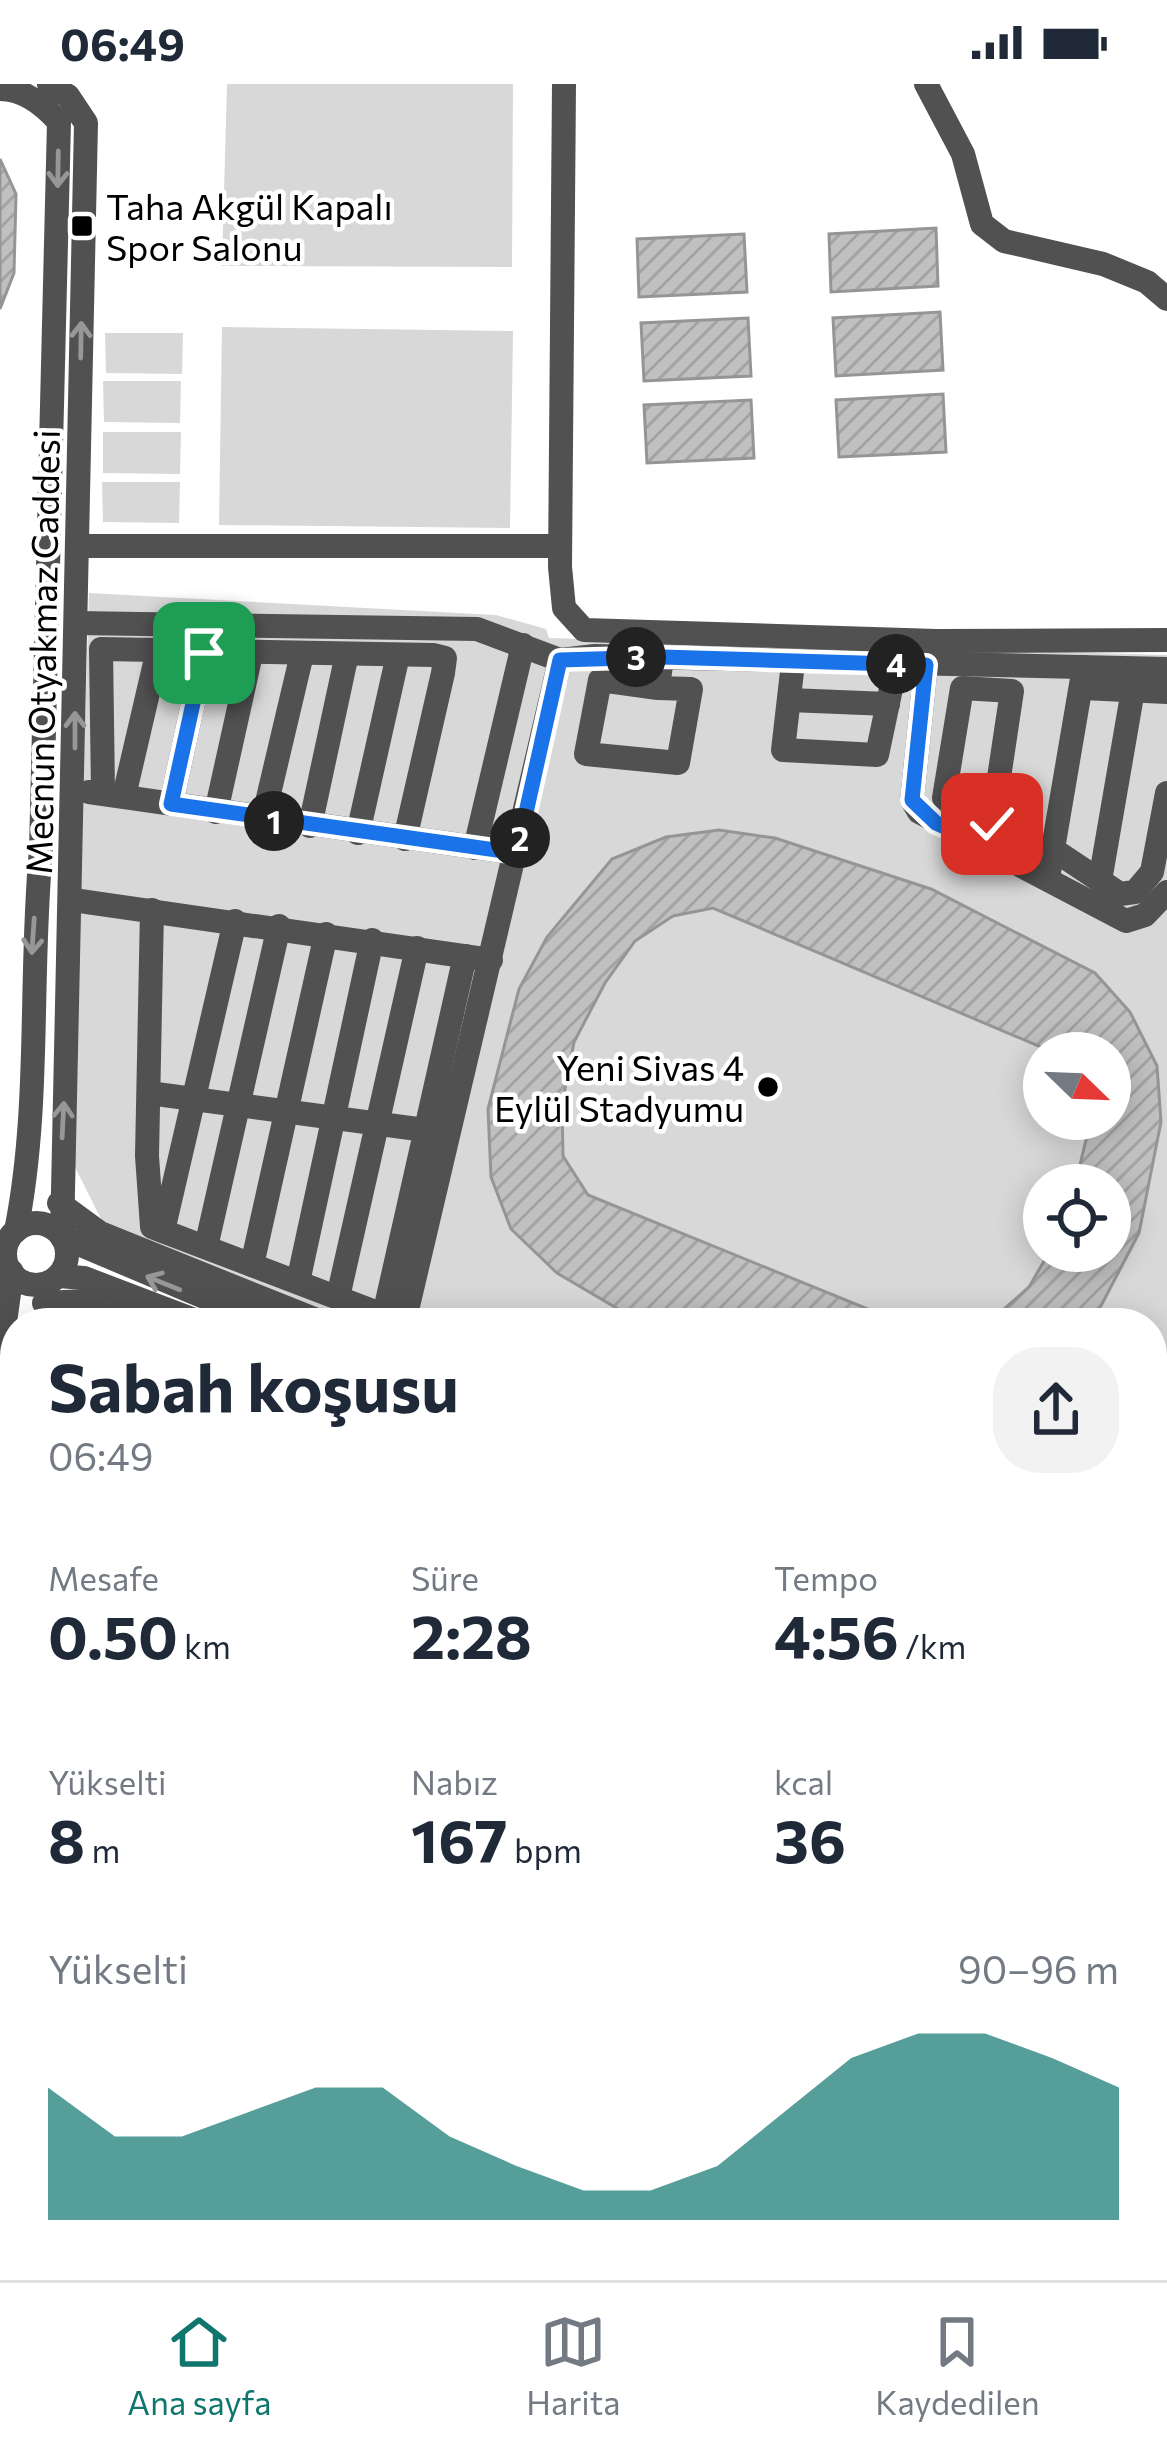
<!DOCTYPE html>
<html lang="tr">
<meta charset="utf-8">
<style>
body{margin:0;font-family:Commissioner,sans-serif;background:#f2f2f3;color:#1f2937;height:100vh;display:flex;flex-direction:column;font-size:45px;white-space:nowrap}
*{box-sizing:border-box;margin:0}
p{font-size:39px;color:#747a83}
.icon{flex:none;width:66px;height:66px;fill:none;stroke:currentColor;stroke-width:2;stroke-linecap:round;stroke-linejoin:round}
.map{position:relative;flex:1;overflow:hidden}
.side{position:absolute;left:0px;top:1224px;width:1167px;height:972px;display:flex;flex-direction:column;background:#fff;border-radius:48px 48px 0 0;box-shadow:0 6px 30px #0003}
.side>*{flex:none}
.needle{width:78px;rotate:113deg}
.tools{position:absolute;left:1023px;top:948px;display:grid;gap:24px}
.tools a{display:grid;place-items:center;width:108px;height:108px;border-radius:50%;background:#fff;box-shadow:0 6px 30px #0003;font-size:60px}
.pin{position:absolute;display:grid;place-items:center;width:102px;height:102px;color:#fff;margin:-51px;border-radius:24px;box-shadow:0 6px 18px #0006}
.km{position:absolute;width:60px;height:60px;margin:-30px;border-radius:50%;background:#222;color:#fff;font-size:33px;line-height:60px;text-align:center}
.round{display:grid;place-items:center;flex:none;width:126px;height:126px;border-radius:48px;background:#f2f2f3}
.headline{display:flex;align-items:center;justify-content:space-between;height:204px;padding:0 48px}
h1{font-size:66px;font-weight:700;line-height:90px}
.stats{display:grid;grid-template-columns:repeat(3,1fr);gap:18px;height:204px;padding:12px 48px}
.stats div{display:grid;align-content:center}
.stats b{font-size:60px;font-weight:700}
.stats small{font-size:33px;font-weight:400}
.stats p{font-size:33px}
.chart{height:336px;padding:24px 48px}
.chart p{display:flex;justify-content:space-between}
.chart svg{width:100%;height:216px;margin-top:12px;fill:#0f766e;opacity:.7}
.status{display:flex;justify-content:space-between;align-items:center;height:84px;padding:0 60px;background:#fff;direction:ltr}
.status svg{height:33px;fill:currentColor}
.dock{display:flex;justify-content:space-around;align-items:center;height:168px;border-top:3px solid #e0e1e3;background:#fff;font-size:33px;color:#747a83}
.dock a{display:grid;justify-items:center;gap:6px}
.dock .selected{color:#0f766e}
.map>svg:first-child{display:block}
</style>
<div class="status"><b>06:49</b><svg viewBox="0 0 49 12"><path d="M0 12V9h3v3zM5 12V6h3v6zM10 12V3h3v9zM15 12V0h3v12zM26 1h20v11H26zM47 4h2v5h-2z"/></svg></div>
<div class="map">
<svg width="1167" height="2196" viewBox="0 0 1167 2196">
<defs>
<pattern id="building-hatch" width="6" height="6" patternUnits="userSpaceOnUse" patternTransform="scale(3)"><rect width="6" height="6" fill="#c0c0c0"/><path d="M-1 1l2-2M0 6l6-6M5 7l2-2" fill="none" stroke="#a3a3a3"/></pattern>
</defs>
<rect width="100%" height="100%" fill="#fff"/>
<g fill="#d8d8d8" fill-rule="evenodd">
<path d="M227 0H513L512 183 222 182Z"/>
<path d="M222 243 513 247 510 444 219 441Z"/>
<path d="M105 249H183L182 290 106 289Z"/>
<path d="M103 297H181L180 339 104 338Z"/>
<path d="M103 348H181L180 390 103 389Z"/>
<path d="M102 398H180L179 439 103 438Z"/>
<path d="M89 509 496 531 546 545 549 554 1167 571V1299L1155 1318 1152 1239H333L109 1151 72 1077ZM1044 969H1110V1035H1044ZM1044 1101H1110V1167H1044Z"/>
</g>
<g fill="url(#building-hatch)" stroke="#959595" stroke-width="3">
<path d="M0 75 16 110 14 189 0 225Z"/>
<path d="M936 144 938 202 831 208 829 150Z"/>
<path d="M744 150 747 208 639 213 637 155Z"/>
<path d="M940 228 943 286 836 292 833 234Z"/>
<path d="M748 234 751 292 644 297 641 239Z"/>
<path d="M943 310 946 368 839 373 836 316Z"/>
<path d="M751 316 754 374 647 379 644 321Z"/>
<path d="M719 746 775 754 931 805 1095 889 1130 928 1157 982 1161 1038 1139 1149 1092 1239H988L1029 1203 1050 1167H1110V1101H1075L1086 1056 1083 1035H1110V969H1055L713 824 673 832 635 857 605 899 574 958 562 1021 563 1072 588 1111 902 1239H642L557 1189 511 1145 491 1093 488 1025 519 905 547 853 612 775 666 753Z"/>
<path d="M15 2024V2102L0 2125V2047Z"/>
<path d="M146 2181H241L256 2196H197L183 2184 178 2196H133Z"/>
<path d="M473 2181H493L510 2196H460Z"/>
</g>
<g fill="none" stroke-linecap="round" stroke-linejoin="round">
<path stroke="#737373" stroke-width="3" stroke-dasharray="3 6" stroke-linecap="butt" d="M1152 1343 1167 1334"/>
<g stroke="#515151" stroke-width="24">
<path d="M49 0 68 12 86 39 62 1153"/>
<path d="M564 0 560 483 564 524 584 546 936 557 1167 556"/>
<path d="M926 0 963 70 982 140 1004 157 1103 180 1147 198 1167 215"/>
<path d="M0 5C24 5 44 21 59 38L41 766C29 893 41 1022 16 1147"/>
<path d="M77 462H560"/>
<path d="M76 539 477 545 560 576 404 1239 152 1143 147 1072 152 826"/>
<path d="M560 576 595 572 1167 585"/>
<path d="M793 579 783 666 877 671 896 581"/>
<path d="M926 581 912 716 919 728 1126 837 1145 831 1167 808"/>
<path d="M658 604 600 596 586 670 678 679 691 605 658 604 662 573"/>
<path d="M1083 604 1167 608"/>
<path d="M789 616 888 620"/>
<path d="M89 708 516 769"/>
<path d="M103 708 101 565 433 571 445 574 443 589 405 755"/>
<path d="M124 712 158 566"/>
<path d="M171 720 204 569"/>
<path d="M216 728 251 570"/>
<path d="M263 735 302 570"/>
<path d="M310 742 347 570"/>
<path d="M358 749 398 571"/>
<path d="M982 759 992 740 1012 607 962 604 944 714 992 740"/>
<path d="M475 764 523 561"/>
<path d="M1057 768 1120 810 1135 808 1152 788 1167 709"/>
<path d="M1048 794 1084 583"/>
<path d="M1100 797 1133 606"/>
<path d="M73 816 491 876"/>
<path d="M149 1009 425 1046"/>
<path d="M59 1119 100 1149 324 1239"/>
<circle cx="36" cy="1170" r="31"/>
<path d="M163 1147 235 837"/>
<path d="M62 1153 266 1239"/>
<path d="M206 1163 279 842"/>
<path d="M252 1181 326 850"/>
<path d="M58 1192 84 1194 202 1239"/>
<path d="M298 1198 372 856"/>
<path d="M338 1213 417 864"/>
<path d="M44 1219 85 1217 143 1239"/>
<path d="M384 1231 465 872"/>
<path d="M0 1274 12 1188"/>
<path d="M0 1491 15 1397"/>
<path d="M0 2163 15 2140"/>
<path d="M698 2181 711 2196"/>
<path d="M391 2196 405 2181"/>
<path d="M773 2196 801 2181"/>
<path d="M833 2196 837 2181"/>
</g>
<g stroke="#000" stroke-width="4.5" stroke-dasharray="18 6 3 6" stroke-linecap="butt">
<path d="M1154 1607 1167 1562"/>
<path d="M1152 1645 1167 1594"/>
<path d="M1152 1677 1166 1631"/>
<path d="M978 2196 982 2181"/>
<path d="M997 2196 1002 2181"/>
</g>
<g stroke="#515151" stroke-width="24">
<path d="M1152 1587 1167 1591"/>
<path d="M1152 1612 1167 1618"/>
</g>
</g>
<defs><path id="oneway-shaft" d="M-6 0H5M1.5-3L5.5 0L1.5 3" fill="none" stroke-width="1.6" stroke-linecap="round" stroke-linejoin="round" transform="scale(3)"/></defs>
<g stroke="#979797">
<use href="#oneway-shaft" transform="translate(58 85) rotate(91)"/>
<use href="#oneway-shaft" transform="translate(81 256) rotate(-89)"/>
<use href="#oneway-shaft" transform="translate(75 646) rotate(-90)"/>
<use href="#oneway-shaft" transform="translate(33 852) rotate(94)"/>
<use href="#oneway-shaft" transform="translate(63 1036) rotate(-87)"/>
<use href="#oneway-shaft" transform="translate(163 1199) rotate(-158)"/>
</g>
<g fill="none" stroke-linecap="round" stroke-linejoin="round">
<defs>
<path id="route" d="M204 569 171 720 517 769 560 576 662 573 926 581 912 716 936 739 982 759 992 740"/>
</defs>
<use href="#route" stroke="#fff" stroke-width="24"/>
<use href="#route" stroke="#1a73e8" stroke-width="15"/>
</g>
<g fill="#000" stroke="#fff" stroke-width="4.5">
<rect x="70" y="130" width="24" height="24" rx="6"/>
<circle cx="768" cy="1003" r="12"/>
</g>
<g text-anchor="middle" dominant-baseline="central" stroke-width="9" stroke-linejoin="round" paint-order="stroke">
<g font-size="36" fill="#000" stroke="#fff" text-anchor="start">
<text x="106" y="121">Taha Akgül Kapalı<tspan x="106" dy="41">Spor Salonu</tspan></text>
<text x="744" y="982" text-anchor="end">Yeni Sivas 4<tspan x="744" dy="41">Eylül Stadyumu</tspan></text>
</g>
<g font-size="36" fill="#000" stroke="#fff">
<text transform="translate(41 568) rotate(-89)">Mecnun Otyakmaz Caddesi</text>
</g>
</g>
</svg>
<div class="tools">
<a><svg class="needle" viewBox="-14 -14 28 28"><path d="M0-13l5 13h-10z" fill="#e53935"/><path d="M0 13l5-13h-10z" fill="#747a83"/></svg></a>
<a><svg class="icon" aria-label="locate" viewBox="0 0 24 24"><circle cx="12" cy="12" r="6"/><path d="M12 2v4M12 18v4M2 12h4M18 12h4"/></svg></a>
</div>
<div class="pin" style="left:204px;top:569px;background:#1e9e55"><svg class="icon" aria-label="arrive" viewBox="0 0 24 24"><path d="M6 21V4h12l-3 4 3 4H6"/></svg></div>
<div class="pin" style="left:992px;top:740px;background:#d93025"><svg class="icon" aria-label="check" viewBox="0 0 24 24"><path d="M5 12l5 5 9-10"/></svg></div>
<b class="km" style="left:274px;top:737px">1</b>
<b class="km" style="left:520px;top:754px">2</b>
<b class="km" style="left:636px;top:573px">3</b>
<b class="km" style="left:896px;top:580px">4</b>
<section class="side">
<div class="headline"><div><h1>Sabah koşusu</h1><p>06:49</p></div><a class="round"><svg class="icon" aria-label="share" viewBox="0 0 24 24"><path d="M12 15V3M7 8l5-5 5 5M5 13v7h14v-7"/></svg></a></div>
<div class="stats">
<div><p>Mesafe</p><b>0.50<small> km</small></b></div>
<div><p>Süre</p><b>2:28</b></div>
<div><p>Tempo</p><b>4:56<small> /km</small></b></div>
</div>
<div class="stats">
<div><p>Yükselti</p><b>8<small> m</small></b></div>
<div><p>Nabız</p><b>167<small> bpm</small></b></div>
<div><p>kcal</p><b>36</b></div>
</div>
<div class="chart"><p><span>Yükselti</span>90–96 m</p>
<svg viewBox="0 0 160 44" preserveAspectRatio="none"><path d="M0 44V17L10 27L20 27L30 22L40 17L50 17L60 27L70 33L80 38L90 38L100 33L110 22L120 11L130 6L140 6L150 11L160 17V44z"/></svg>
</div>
</section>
</div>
<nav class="dock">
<a class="selected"><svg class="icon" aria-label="home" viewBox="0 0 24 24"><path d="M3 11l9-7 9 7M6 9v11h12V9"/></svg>Ana sayfa</a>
<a><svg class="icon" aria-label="map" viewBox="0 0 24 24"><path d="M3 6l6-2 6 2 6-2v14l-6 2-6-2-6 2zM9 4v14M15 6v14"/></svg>Harita</a>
<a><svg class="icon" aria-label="saved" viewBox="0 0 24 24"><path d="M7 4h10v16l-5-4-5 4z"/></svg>Kaydedilen</a>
</nav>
